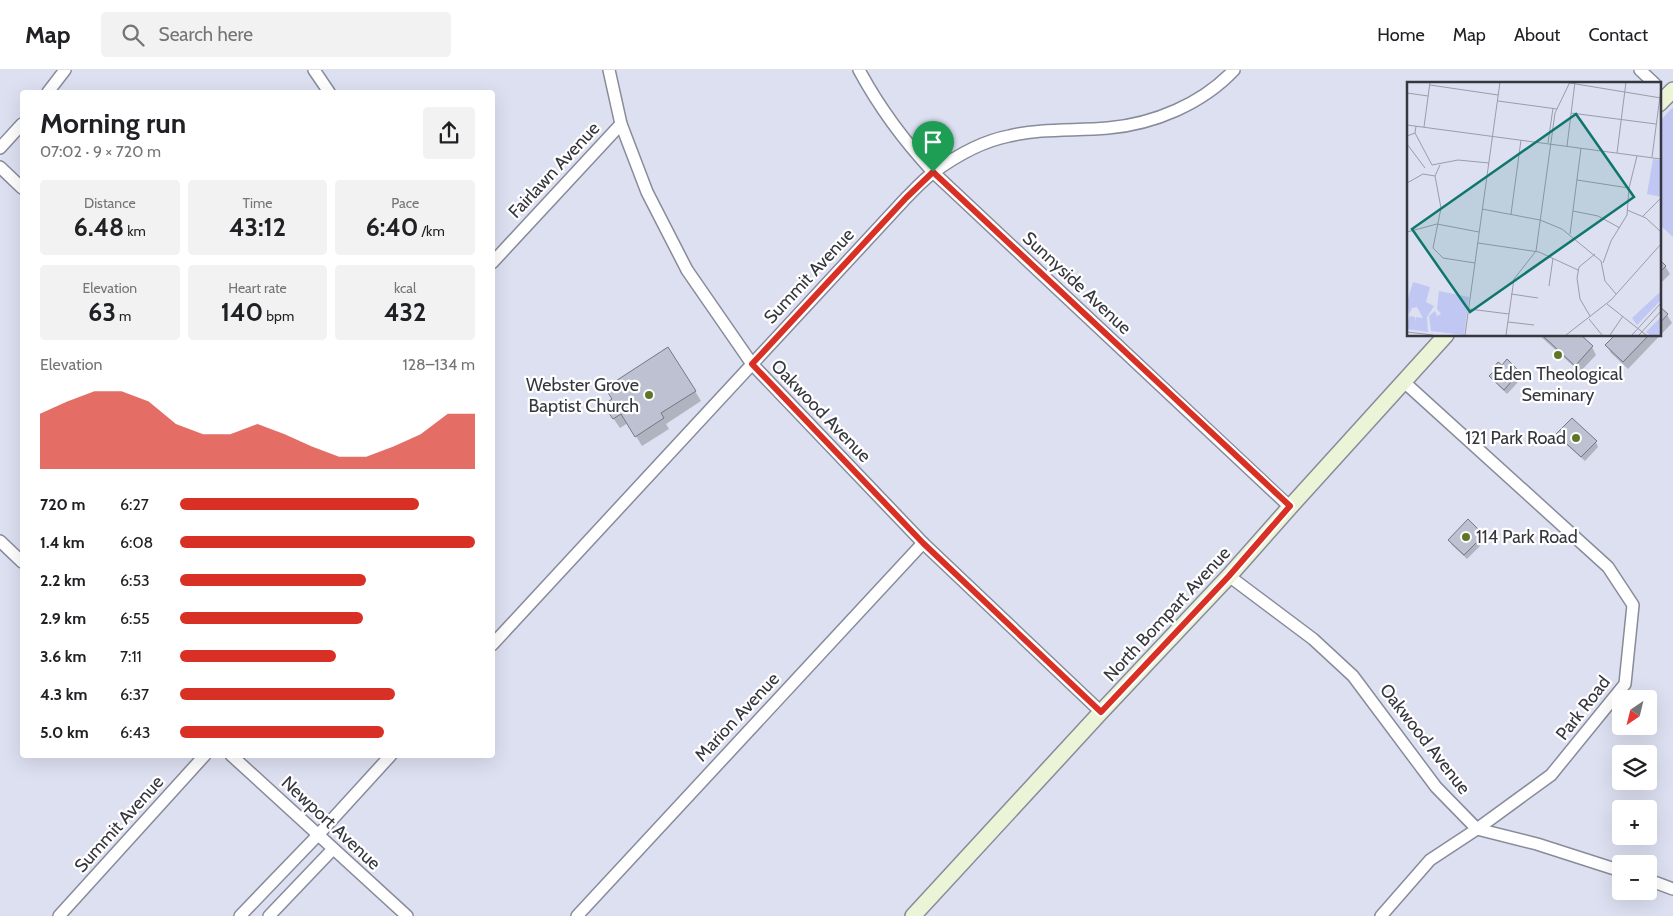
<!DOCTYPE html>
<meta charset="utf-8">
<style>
body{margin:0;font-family:Cabin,sans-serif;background:#f2f2f2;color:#202124;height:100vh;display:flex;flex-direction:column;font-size:19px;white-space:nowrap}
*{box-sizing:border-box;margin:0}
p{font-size:16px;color:#757577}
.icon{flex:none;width:28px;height:28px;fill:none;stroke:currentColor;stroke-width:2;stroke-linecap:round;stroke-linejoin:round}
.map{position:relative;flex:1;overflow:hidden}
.details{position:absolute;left:20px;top:20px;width:475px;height:668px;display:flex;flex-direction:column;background:#fff;border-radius:5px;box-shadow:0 5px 20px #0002}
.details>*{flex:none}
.needle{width:32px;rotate:215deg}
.controls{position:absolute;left:1612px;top:620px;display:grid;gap:10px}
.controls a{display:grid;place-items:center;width:45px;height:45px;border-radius:5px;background:#fff;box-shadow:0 5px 20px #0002;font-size:25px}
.pin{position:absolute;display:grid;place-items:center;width:42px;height:42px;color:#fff;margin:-51px -21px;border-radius:50% 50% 50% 0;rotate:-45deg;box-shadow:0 0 5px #0007}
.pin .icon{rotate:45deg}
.round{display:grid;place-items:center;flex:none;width:52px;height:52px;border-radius:5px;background:#f2f2f2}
.head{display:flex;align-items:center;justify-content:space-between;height:85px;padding:0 20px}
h1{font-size:28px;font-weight:800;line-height:38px}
.figures{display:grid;grid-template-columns:repeat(3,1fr);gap:8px;height:85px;padding:5px 20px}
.figures div{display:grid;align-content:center;border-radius:5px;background:#f2f2f2;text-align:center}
.figures b{font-size:25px;font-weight:800}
.figures small{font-size:14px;font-weight:400}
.figures p{font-size:14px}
.chart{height:140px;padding:10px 20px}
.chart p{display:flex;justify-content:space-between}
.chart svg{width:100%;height:90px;margin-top:5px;fill:#d93025;opacity:.7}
ul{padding:0 20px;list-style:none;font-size:16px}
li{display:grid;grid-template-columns:80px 60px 1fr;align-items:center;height:38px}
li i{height:12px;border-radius:6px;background:#d93025}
header{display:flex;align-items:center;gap:30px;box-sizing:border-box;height:70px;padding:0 25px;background:#fff;border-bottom:1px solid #e0e0e0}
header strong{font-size:24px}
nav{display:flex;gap:28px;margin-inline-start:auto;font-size:18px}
.search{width:350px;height:45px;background:#f2f2f2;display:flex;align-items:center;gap:12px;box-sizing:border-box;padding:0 18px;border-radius:5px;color:#757577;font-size:19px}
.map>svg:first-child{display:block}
</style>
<header>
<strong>Map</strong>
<div class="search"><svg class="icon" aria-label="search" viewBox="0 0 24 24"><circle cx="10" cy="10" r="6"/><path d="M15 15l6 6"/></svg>Search here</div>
<nav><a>Home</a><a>Map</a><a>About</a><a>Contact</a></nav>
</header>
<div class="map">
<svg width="1673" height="846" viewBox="0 0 1673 846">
<rect width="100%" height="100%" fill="#dde0f1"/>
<path fill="#c0c7f3" d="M1673 37V167L1659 154V52Z"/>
<g fill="#0003">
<path d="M1659 191 1665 196 1670 204 1659 215Z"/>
<path d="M1659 238 1667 245 1672 253 1628 299 1611 283 1607 276 1617 265H1659Z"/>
<path d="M1539 265H1579L1592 277 1596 285 1580 302Z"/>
<path d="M1507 291 1519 303 1522 308 1507 324 1494 311 1491 306 1496 301 1494 298 1502 297Z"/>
<path d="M695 321 701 331 666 354 669 359 642 376 628 353 620 358 611 345Z"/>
<path d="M1558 364 1596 372 1598 377 1585 391 1560 369Z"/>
<path d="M1483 465 1486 470 1467 489 1452 475 1449 470Z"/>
</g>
<g fill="#bec1d1" stroke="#747786">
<path d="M1659 189 1666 196 1659 203Z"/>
<path d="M1659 236 1668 244 1659 254Z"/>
<path d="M1542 265H1581L1593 276 1575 296Z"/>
<path d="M1615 265H1649L1623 292 1605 275Z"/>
<path d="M668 277 696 321 661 343 664 348 635 367 621 344 613 349 603 335 612 329 605 318Z"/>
<path d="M1507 289 1520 302 1504 320 1489 306 1495 300 1493 298 1498 292 1502 295Z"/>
<path d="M1572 348 1597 371 1581 387 1556 364Z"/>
<path d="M1468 449 1484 465 1464 485 1448 470Z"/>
</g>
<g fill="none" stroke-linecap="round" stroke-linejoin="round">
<defs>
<g id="street">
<path d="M314 0 329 22"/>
<path d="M609 0 621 54 647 122 687 200 752 294 923 473 1101 642"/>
<path d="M859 0C879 37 904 71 933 102L1290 437"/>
<path d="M1640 0 1655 14"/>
<path d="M48 22 65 0"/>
<path d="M0 78 22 54"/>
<path d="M0 97 22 118"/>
<path d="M492 193 621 54"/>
<path d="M0 471 22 492"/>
<path d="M1229 506 1313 569 1353 606 1436 717 1477 759 1537 774 1621 801"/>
<path d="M492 575 906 128C915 119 924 109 934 102 956 86 983 71 1009 66 1042 58 1075 61 1108 58 1154 54 1202 34 1234 0"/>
<path d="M231 685 407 846"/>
<path d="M1649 810 1673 819"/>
<path d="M59 846 205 685"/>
<path d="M240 846 318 765 391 685"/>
<path d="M269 846 333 779"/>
<path d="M577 846 923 473"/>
<path d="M1381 846 1430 790 1477 759 1551 705 1625 614 1633 535 1608 497 1403 311"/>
</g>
<g id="secondary">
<path d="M1659 34 1673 20"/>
<path d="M913 846 1101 642 1229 506 1290 437 1446 265"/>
</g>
</defs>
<use href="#street" stroke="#888b9a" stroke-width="14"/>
<use href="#secondary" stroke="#888b9a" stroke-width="18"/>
<use href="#street" stroke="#fff" stroke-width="11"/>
<use href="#secondary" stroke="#ebf4d6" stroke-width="15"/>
</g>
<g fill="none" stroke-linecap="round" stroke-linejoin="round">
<defs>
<path id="route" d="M933 102 1290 436 1229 506 1101 642 923 473 752 294 906 128Z"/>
</defs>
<use href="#route" stroke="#fff" stroke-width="10"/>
<use href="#route" stroke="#d93025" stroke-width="6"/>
</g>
<g fill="#5f7628" stroke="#fff" stroke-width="2">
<circle cx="1558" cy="285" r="5"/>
<circle cx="649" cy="325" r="5"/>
<circle cx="1576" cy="368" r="5"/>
<circle cx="1466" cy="467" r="5"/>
</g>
<g text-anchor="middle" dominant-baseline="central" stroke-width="4.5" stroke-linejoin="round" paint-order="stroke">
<g font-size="18" fill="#36373e" stroke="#fff">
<text transform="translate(554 100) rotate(-47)">Fairlawn Avenue</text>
<text transform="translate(809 206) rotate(-47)">Summit Avenue</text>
<text transform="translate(1077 213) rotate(43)">Sunnyside Avenue</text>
<text transform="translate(821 341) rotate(46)">Oakwood Avenue</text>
<text transform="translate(1167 544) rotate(-47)">North Bompart Avenue</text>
<text transform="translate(1583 638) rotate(-52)">Park Road</text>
<text transform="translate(737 647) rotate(-47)">Marion Avenue</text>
<text transform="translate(1425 669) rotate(52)">Oakwood Avenue</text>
<text transform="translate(331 753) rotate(43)">Newport Avenue</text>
<text transform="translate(119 754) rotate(-48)">Summit Avenue</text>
</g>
<g font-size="18" fill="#36373e" stroke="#fff" text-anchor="end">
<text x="1558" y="304" text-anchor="middle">Eden Theological<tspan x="1558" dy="21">Seminary</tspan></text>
<text x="639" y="315">Webster Grove<tspan x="639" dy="21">Baptist Church</tspan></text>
<text x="1566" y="368">121 Park Road</text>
<text x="1476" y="467" text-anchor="start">114 Park Road</text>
</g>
</g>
<g transform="translate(1407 12)">
<rect width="254" height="254" fill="#dde0f1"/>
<path d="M246 77 254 78V115L240 112ZM6 200 23 205 19 220 27 224 20 235 21 250 0 247V230L2 239V234L8 235V240L9 235 16 236 10 225 5 226 2 233 0 220ZM32 209 62 215 57 253 24 249 22 234 28 229 30 234 34 232 30 227ZM254 209V218L230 243 225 236ZM254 235V253H243L239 250Z" fill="#c0c7f3"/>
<path fill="none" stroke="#9a9ca9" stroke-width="1" d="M157 0 254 16M23 3 91 13M0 11 21 14M91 19 150 27M164 31 249 42M0 43 254 77M17 45 23 0M8 51 25 83 51 78 82 81M0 54 8 51 9 44M141 61 146 26M0 62 18 86M160 64 168 0M210 71 219 0M245 75 254 7M33 83 28 94 34 126 26 166 36 176 68 181M170 98 222 106M0 101 16 92 28 94M75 127 133 138 155 147 194 179 198 199 209 212M220 128 239 136 254 150M166 129 191 134 213 146M104 132 114 58M236 134 254 116M0 150 30 142 72 150M163 152 174 66M71 161 132 170 171 188M196 181 204 159 220 133 222 106 230 74M142 204 146 176M104 212 131 216M200 222 239 253M62 227 102 232M183 234 173 217 170 196 172 185 188 172M182 237 195 253M101 240 127 243M0 250 26 253M58 253 93 0M99 253 107 197 129 169 148 31 163 0M159 253 204 218 254 162M203 253 216 234M225 253 254 221M232 253 254 229"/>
<path fill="#0f766e" fill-opacity="0.15" stroke="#0f766e" stroke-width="2.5" d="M169 32 227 115 63 230 5 147Z"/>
<rect width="254" height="254" fill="none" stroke="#36373e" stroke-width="2.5"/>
</g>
</svg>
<div class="controls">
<a><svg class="needle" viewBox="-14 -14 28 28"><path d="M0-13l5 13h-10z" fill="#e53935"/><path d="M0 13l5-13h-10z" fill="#757577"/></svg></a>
<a><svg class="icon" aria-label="layers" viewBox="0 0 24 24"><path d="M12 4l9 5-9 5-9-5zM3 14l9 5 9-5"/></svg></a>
<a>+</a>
<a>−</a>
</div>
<div class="pin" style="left:933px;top:102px;background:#1e9e55"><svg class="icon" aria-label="arrive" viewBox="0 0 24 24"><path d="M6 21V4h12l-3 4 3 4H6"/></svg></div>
<section class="details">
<div class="head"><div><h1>Morning run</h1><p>07:02 · 9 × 720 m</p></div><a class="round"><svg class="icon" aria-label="share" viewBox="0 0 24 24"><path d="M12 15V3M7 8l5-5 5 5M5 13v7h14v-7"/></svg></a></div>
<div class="figures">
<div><p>Distance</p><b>6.48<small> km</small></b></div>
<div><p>Time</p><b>43:12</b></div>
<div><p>Pace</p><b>6:40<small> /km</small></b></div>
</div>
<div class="figures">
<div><p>Elevation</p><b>63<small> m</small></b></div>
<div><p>Heart rate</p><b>140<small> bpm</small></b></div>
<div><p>kcal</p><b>432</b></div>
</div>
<div class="chart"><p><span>Elevation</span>128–134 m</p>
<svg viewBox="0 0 160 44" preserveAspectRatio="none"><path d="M0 44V17L10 11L20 6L30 6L40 11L50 22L60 27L70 27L80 22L90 27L100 33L110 38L120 38L130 33L140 27L150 17L160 17V44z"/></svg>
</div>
<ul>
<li><b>720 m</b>6:27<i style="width:81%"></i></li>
<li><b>1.4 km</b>6:08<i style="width:100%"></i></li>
<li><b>2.2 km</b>6:53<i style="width:63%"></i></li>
<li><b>2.9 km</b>6:55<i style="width:62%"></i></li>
<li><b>3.6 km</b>7:11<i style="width:53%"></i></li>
<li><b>4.3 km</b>6:37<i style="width:73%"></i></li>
<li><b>5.0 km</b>6:43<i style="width:69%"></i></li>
</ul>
</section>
</div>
